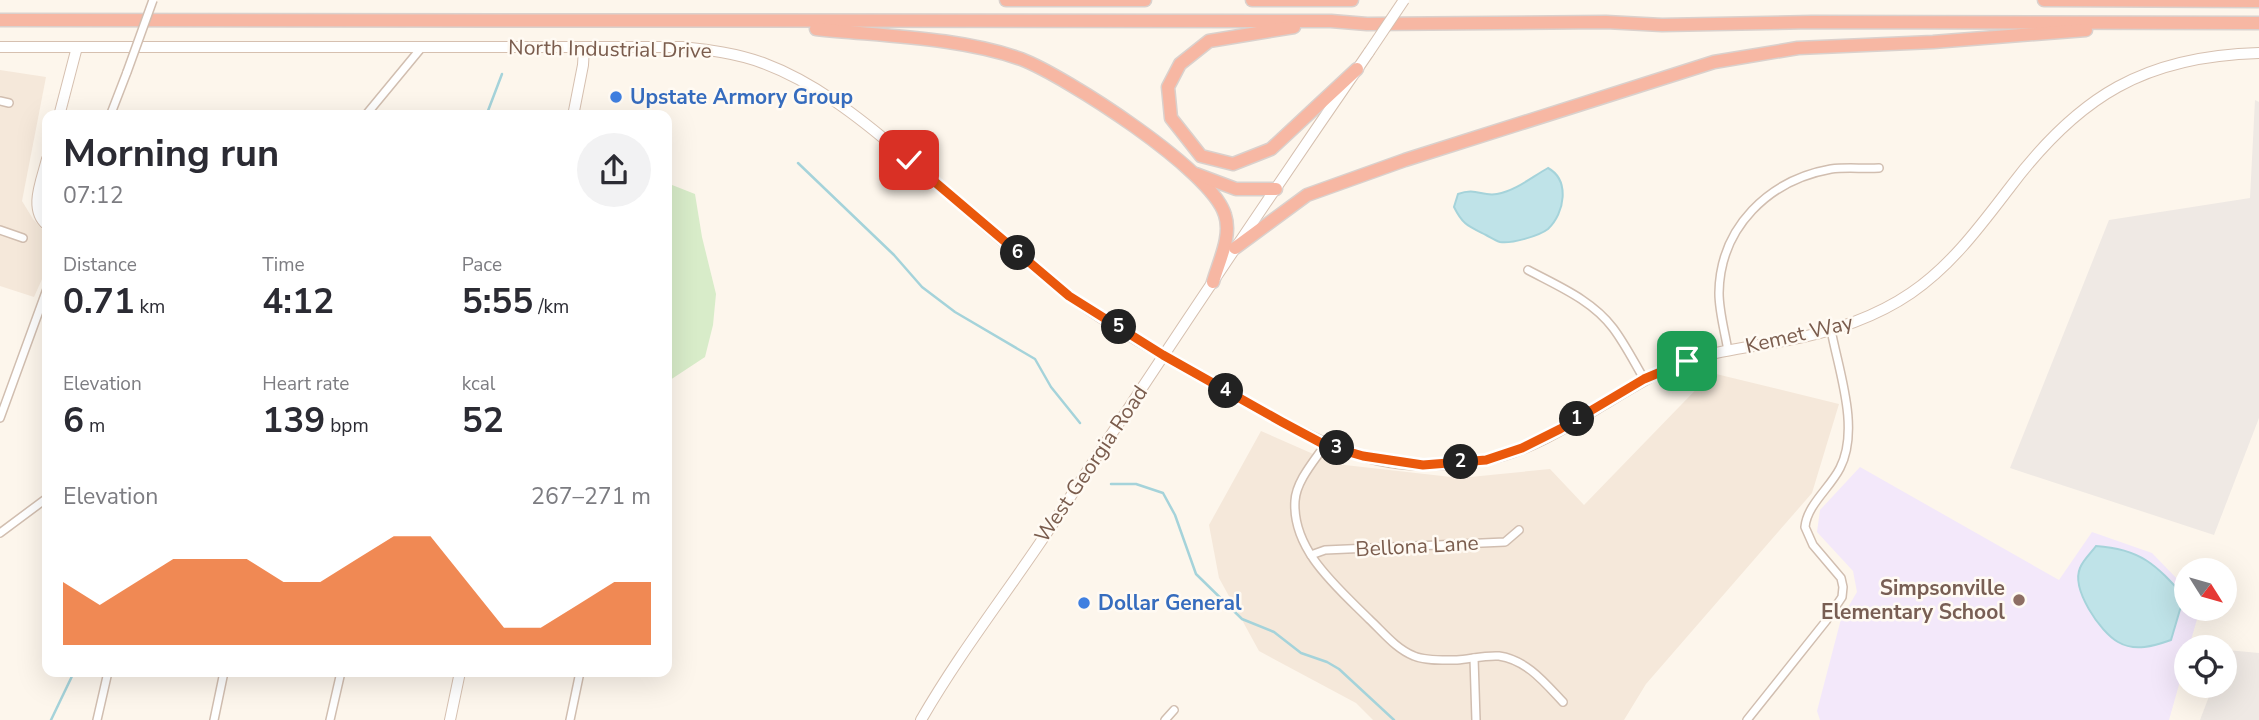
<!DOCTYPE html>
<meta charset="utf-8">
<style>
body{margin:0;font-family:"Nunito Sans",sans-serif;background:#f2f2f3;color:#2b2b33;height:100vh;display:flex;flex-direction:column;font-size:26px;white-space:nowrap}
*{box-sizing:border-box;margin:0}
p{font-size:23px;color:#7c7c81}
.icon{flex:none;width:38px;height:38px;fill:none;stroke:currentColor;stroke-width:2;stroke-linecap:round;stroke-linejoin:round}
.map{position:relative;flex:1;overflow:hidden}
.panel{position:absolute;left:42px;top:110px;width:630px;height:567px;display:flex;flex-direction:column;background:#fff;border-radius:14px;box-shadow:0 7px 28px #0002}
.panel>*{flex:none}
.needle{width:46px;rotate:127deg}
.controls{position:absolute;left:2174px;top:558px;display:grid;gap:14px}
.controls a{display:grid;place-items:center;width:63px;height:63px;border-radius:50%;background:#fff;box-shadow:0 7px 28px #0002;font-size:35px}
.pin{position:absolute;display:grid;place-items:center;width:60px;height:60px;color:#fff;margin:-30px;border-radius:14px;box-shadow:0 4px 10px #0006}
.km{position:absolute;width:35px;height:35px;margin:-18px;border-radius:50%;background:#222;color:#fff;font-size:19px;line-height:35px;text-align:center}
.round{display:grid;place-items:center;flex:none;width:74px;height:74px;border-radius:37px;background:#f2f2f3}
.summary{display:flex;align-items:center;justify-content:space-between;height:119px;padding:0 21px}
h1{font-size:38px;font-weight:700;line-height:52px}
.figures{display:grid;grid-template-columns:repeat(3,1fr);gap:10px;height:119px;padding:7px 21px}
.figures div{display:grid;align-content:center}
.figures b{font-size:35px;font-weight:700}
.figures small{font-size:19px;font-weight:400}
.figures p{font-size:19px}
.chart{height:196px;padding:14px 21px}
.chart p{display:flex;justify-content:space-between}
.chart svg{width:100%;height:126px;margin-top:7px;fill:#ea580c;opacity:.7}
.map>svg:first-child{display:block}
</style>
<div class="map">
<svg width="2259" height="720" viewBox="0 0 2259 720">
<rect width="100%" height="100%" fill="#fdf6ec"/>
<g fill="#f5e8da">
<path d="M0 70 46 77 22 201 33 219 47 235V268L34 297 0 286Z"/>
<path d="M1712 373 1839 404 1812 493 1646 684 1624 720H1373L1356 703 1259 651 1219 578 1209 525 1261 431 1336 464 1460 478 1550 469 1584 505Z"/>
</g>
<g fill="#efe9e4">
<path d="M2255 100 2259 102V418L2214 535 2010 468 2109 220 2250 198Z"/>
<path d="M2227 650 2259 653V720H2200L2213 686H2224V657Z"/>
</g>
<path fill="#f3e8fa" d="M1860 467 2059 580 2092 532 2152 553 2186 588V609H2200L2189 647 2186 648V660L2169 720H1820L1817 711 1841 619 1857 592 1853 571 1817 532 1820 510Z"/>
<path fill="#d8ecc9" d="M667 183 695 194 702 237 716 294 713 325 705 357 667 382Z"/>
<g fill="#bfe3e8" stroke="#a5d3da" stroke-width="2">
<path d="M1548 168C1570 180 1565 213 1548 229 1539 236 1511 244 1500 242 1496 241 1490 237 1486 235 1468 226 1463 225 1454 207L1458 194C1476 187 1482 197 1497 194 1515 191 1532 177 1548 168Z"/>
<path d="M2096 546C2141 549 2156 565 2184 596L2171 640C2154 646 2135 652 2118 642 2100 632 2071 589 2080 568 2083 560 2091 553 2096 546Z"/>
</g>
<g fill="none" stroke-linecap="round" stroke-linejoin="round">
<g stroke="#a5d3da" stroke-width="2.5">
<path d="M486 116 502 74"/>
<path d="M798 163 894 255 922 287 955 312 1035 359 1051 387 1080 423"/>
<path d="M1111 484H1136L1163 493 1175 515 1196 574 1242 619 1274 632 1301 653 1327 662 1339 669 1394 720"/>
<path d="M51 720 74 672"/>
</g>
<defs>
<g id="street">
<path d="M0 101 9 103"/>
<path d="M110 116 127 72"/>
<path d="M365 116 422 47"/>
<path d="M0 230 23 238"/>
<path d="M1528 270C1558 286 1592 300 1613 328 1625 344 1634 362 1644 379"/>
<path d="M1728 351C1725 332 1719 312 1719 293 1720 227 1769 180 1831 169 1846 167 1864 169 1879 168"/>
<path d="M0 418 47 289"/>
<path d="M1325 445C1315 460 1296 481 1295 501 1292 550 1337 587 1369 619 1383 632 1396 649 1414 656 1426 661 1444 660 1457 660 1470 659 1486 655 1499 656 1527 660 1545 683 1563 702"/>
<path d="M0 533 47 498"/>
<path d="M1311 555 1325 550 1505 542 1519 530"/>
<path d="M1474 658 1476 720"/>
<path d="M97 720 108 672"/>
<path d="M214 720 224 672"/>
<path d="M330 720 341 672"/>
<path d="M570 720 580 672"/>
<path d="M1165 720 1174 710"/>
<path d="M1747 720 1826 621 1842 597 1843 587 1841 578 1813 545 1805 527C1807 505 1830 488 1840 468 1860 429 1839 372 1831 330"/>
</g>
<g id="secondary">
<path d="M0 47H682C709 50 736 53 763 63 814 82 859 117 901 153 940 186 979 221 1019 255 1036 268 1052 283 1069 296 1123 335 1184 367 1243 400 1299 432 1354 464 1422 465 1442 465 1467 464 1486 460 1559 445 1615 388 1684 362 1715 351 1750 347 1783 341 1828 333 1873 319 1911 293 1952 265 1981 225 2011 186 2079 96 2145 56 2259 53"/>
<path d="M59 116 77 47"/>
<path d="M573 116 583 65 584 48"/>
<path d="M47 159C42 180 28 209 47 225"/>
<path d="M450 720 460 672"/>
<path d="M921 720C959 654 1006 594 1048 531 1153 370 1260 210 1369 52"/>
</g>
<g id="highway">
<path d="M1006 0H1145"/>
<path d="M1252 0H1352"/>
<path d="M2044 0 2259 1"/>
<path d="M0 20 1331 21 1367 24 1606 22 1662 25 1812 22 2259 23"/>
<path d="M1294 27 1209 41 1180 64 1168 87 1171 118 1201 156 1233 164 1271 149 1357 69"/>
<path d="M816 29C881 36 959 37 1021 59 1065 76 1212 170 1225 215 1232 236 1219 261 1213 282"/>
<path d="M1196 174 1236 189H1276"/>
<path d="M1235 248 1307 195 1405 160 1714 62 1798 48 1933 42 2086 30"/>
</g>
</defs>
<use href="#street" stroke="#d1beb0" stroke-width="10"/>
<use href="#secondary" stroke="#d6c0b0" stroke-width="12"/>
<use href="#highway" stroke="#dad1cd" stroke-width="15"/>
<use href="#street" stroke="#fff" stroke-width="7"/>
<use href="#secondary" stroke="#fff" stroke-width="10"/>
<use href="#highway" stroke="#f7b7a3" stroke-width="12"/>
<defs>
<path id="street-bridge" d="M127 72 153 0"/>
<path id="secondary-bridge" d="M1369 52 1404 0"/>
</defs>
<use href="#street-bridge" stroke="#d1beb0" stroke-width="10" stroke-linecap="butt"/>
<use href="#secondary-bridge" stroke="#d6c0b0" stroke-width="12" stroke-linecap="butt"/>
<use href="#street-bridge" stroke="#fff" stroke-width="7"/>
<use href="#secondary-bridge" stroke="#fff" stroke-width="10"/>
</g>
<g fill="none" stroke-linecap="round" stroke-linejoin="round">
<defs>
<path id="route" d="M909 160 1069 296 1163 355 1282 422 1325 445 1363 456 1423 465 1486 460 1522 448 1560 429 1644 379 1687 361"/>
</defs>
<use href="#route" stroke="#fff" stroke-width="14"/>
<use href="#route" stroke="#ea580c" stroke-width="9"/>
</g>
<g fill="#3f7fe0" stroke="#fffaf3" stroke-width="2.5">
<circle cx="616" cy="97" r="7"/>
<circle cx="1084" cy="603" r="7"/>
</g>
<circle fill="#8d6e63" stroke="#fffaf3" stroke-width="2.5" cx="2019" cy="600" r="7"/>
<g text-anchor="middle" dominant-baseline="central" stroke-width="5" stroke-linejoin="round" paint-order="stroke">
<g font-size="21" fill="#7a5c4d" stroke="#fffaf3">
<text transform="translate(610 49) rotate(1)">North Industrial Drive</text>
<text transform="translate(1799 334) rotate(-13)">Kemet Way</text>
<text transform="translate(1091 464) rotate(-56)">West Georgia Road</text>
<text transform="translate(1417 546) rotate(-3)">Bellona Lane</text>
</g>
<g font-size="21" font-weight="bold" fill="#366cbe" stroke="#fffaf3" text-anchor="start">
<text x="630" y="97">Upstate Armory Group</text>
<text x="1098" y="603">Dollar General</text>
</g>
<g font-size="21" font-weight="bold" fill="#785e54" stroke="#fffaf3" text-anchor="end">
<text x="2005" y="588">Simpsonville<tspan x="2005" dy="24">Elementary School</tspan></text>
</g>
</g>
</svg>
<div class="controls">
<a><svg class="needle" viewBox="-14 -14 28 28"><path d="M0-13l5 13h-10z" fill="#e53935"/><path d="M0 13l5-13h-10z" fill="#7c7c81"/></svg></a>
<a><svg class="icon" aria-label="locate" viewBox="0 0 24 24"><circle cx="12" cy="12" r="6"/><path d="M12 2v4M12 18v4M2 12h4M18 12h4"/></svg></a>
</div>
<div class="pin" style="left:1687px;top:361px;background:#1e9e55"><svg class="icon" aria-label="arrive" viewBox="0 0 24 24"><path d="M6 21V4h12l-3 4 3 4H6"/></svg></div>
<div class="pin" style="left:909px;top:160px;background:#d93025"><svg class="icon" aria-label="check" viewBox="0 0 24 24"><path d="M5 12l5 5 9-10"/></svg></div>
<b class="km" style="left:1577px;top:419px">1</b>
<b class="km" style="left:1461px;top:462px">2</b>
<b class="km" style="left:1337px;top:448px">3</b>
<b class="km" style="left:1226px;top:391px">4</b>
<b class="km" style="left:1119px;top:327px">5</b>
<b class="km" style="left:1018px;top:253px">6</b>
<section class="panel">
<div class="summary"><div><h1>Morning run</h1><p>07:12</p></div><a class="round"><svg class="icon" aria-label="share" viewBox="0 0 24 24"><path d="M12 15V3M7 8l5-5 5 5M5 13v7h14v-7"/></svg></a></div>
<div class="figures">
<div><p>Distance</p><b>0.71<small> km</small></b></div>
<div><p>Time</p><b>4:12</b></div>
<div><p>Pace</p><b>5:55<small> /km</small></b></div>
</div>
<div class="figures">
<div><p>Elevation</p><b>6<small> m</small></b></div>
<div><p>Heart rate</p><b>139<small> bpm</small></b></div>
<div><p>kcal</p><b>52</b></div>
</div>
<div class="chart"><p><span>Elevation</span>267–271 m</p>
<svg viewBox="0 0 160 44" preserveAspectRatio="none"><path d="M0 44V22L10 30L20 22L30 14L40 14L50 14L60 22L70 22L80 14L90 6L100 6L110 22L120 38L130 38L140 30L150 22L160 22V44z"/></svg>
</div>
</section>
</div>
